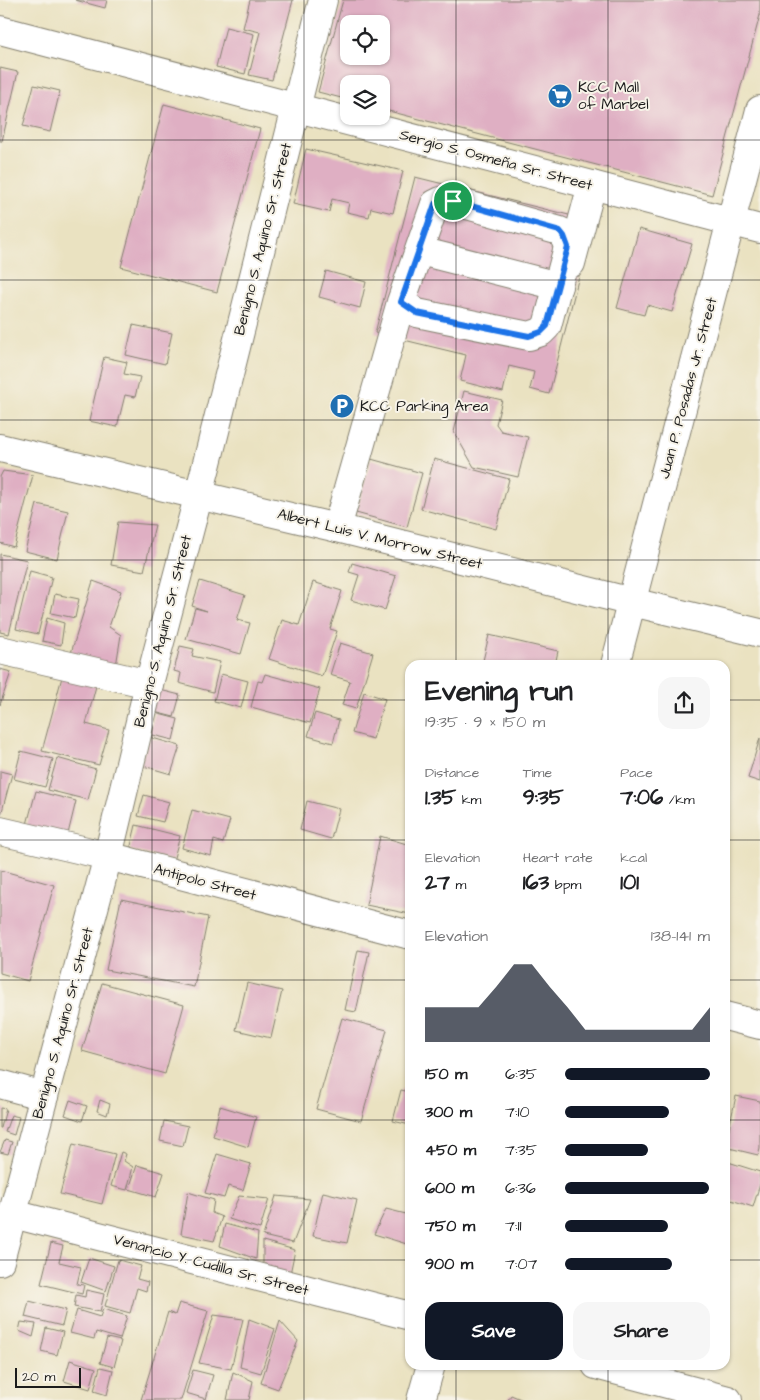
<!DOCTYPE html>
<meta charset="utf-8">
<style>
body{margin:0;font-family:"Architects Daughter",sans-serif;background:#f6f6f6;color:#202124;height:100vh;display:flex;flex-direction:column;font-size:19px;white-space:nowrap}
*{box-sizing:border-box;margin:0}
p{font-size:16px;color:#757577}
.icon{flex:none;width:28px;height:28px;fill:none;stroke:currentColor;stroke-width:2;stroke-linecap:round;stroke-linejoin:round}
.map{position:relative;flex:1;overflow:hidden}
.panel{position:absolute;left:405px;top:660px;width:325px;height:710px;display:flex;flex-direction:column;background:#fff;border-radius:15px;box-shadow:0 1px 4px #0004}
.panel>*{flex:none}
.buttons{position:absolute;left:340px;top:15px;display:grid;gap:10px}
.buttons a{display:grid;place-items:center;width:50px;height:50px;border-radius:10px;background:#fff;box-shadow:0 1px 4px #0004;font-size:25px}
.scale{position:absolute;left:15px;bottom:12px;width:66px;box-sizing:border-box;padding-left:5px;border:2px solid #1c1c1c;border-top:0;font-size:14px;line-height:18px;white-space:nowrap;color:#1c1c1c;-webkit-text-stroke:4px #f7f3e8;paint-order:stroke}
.pin{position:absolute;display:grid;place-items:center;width:42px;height:42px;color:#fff;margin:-21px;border:2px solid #fff;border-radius:50%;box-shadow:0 1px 5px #0007}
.round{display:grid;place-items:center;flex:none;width:52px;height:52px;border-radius:15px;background:#f6f6f6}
.headline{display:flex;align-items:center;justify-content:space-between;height:85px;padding:0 20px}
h1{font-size:28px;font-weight:700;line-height:38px}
.stats{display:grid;grid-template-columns:repeat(3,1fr);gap:8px;height:85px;padding:5px 20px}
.stats div{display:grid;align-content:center}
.stats b{font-size:21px;font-weight:700}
.stats small{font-size:14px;font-weight:400}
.stats p{font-size:14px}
.chart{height:140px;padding:10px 20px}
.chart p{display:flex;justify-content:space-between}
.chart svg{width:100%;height:90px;margin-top:5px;fill:#111827;opacity:.7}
.button{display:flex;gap:10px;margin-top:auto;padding:10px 20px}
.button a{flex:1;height:58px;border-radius:15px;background:#111827;color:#fff;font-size:20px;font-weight:700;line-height:58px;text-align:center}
.button a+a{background:#f6f6f6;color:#202124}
ul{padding:0 20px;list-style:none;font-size:16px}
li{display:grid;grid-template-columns:80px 60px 1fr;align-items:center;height:38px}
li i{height:12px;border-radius:6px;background:#111827}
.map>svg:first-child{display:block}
</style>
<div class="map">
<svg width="760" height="1400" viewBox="0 0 760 1400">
<rect width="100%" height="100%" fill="#f7f3e8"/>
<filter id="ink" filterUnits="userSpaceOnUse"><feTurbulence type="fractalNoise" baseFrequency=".02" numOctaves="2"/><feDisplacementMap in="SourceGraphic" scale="10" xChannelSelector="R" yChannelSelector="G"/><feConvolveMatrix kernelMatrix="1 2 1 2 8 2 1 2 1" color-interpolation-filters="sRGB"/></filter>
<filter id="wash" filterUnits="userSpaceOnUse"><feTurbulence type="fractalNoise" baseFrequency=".0096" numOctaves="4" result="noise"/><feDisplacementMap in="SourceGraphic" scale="20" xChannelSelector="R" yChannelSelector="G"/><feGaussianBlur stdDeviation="1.12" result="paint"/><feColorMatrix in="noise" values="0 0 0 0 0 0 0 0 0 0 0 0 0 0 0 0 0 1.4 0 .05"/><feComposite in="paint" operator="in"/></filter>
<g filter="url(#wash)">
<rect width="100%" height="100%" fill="#eae2c1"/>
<g id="blocks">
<g fill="#dfafc3" fill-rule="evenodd">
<path d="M75 0H107L105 8Z"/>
<path d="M250 0H293L272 80 249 75 260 32 243 28Z"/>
<path d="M343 0H760V15L712 195 381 109V84H349V100L318 92ZM349 24H381V56H349Z"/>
<path d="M226 27 254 34 245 74 216 67Z"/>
<path d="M0 68 18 72 2 141H0Z"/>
<path d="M34 85 60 91 50 132 23 126Z"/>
<path d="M164 104 260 129 217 292 121 267Z"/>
<path d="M306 149 403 171 393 213 371 208 369 217 347 212 349 203 332 199 329 212 293 204Z"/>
<path d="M415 177 593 221 549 394 530 389 534 372 509 366 503 392 460 381 466 355 375 333Z"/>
<path d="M639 229 692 244 672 312 647 305 644 315 617 308Z"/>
<path d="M326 271 366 282 360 308 319 297Z"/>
<path d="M133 325 172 333 165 364 126 355Z"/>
<path d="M104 357 127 362 124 374 140 377 135 397 125 395 117 427 89 421Z"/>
<path d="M464 391 502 400 496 424 501 431 528 437 518 477 474 467 454 432Z"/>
<path d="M371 459 422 473 407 527 356 513Z"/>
<path d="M434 459 509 479 496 529 421 509Z"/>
<path d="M3 471 33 475 14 547 0 543V477Z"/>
<path d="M37 504 68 511 57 559 25 551Z"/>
<path d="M118 522 155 525 144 571 111 565Z"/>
<path d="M0 554 27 560 9 634 0 632Z"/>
<path d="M352 563 396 576 385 610 351 600 359 575 349 572Z"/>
<path d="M30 571 52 577 38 634 16 629Z"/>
<path d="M93 581 121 591 109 627 121 635 116 666 71 653Z"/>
<path d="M200 581 245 595 237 620 250 623 241 654 186 639 195 608 207 611 192 606Z"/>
<path d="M313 582 342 591 330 629 337 631 322 676 269 659 282 620 299 625Z"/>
<path d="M55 594 79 599 75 618 51 613Z"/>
<path d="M47 618 64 623 61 645 42 641Z"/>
<path d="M489 635 558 651 555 665H482Z"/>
<path d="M340 643 373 653 356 709 342 705 350 681 330 675Z"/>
<path d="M180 646 194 649 192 656 220 662 213 692 179 683 181 673 174 671Z"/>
<path d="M0 669 11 672 0 705Z"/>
<path d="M221 674 248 681 241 708 214 701Z"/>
<path d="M265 674 320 689 310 723 251 707 258 681 262 682Z"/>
<path d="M62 677 96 686 86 724 109 730 99 765 42 751Z"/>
<path d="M152 688 180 695 174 717 146 710Z"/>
<path d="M364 692 385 699 373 739 352 733Z"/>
<path d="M155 713 178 719 173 740 149 734Z"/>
<path d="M315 713 339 720 333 743 308 736Z"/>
<path d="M149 737 180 746 171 774 140 765Z"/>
<path d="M760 738V782L748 778Z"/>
<path d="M21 751 53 759 45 787 14 779Z"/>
<path d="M57 758 96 769 88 800 48 790Z"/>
<path d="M0 771 12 774 1 815H0Z"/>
<path d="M36 791 76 801 67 838 26 828Z"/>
<path d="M144 795 169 802 163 822 138 816Z"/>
<path d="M307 801 339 809 331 839 300 830Z"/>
<path d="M192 810 230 820 223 843 214 840 211 856 182 848Z"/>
<path d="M136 825 180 836 173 861 130 850Z"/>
<path d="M380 836 410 845V914L366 905Z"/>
<path d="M0 870 54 885 28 981 0 973Z"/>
<path d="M121 899 208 917 194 987 106 970Z"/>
<path d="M358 950 369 952 356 1012 345 1010Z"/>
<path d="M102 983 184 1005 165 1074 82 1051Z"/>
<path d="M247 983 282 991 271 1038 236 1030Z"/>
<path d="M342 1018 387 1030 361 1121 316 1109Z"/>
<path d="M401 1090 410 1092V1125L393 1121Z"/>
<path d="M736 1096 760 1101V1148L758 1155 725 1147Z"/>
<path d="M70 1100 87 1106 82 1121 65 1115Z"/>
<path d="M100 1100 110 1104 107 1115 97 1111Z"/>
<path d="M220 1106 256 1117 248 1147 213 1136Z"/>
<path d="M0 1108 6 1109 1 1128H0Z"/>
<path d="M11 1115 19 1117 14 1135 5 1132Z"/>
<path d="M164 1121 188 1126 183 1146 160 1141Z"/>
<path d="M5 1140 12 1142 8 1154 0 1152Z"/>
<path d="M73 1144 115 1154 102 1204 60 1194Z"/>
<path d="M121 1152 126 1154 124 1161 133 1167 127 1190 111 1186Z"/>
<path d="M217 1154 251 1164 243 1190 228 1186 224 1198 205 1193Z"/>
<path d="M725 1161 760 1172V1184L753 1207 725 1198Z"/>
<path d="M137 1165 164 1173 156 1197 129 1189Z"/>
<path d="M188 1192 214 1200 212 1213 222 1217 214 1241 181 1234Z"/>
<path d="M323 1192 357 1200 347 1243 313 1236Z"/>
<path d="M239 1196 269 1199 260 1229 229 1219Z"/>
<path d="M276 1196 310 1199 293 1243 263 1236Z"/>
<path d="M386 1209 410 1215V1245L374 1234Z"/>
<path d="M225 1224 258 1233 256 1259 220 1246Z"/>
<path d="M263 1241 295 1250 290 1274 263 1272Z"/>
<path d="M51 1243 63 1246 59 1262 81 1267 77 1284 84 1285 82 1294 41 1284Z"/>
<path d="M89 1258 114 1266 106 1291 81 1282Z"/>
<path d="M118 1260 141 1266 137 1279 148 1282 146 1291 137 1288 130 1313 105 1306Z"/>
<path d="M86 1290 104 1294 100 1312 74 1307 76 1295 85 1297Z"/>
<path d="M29 1301 66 1310 62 1326 25 1317Z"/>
<path d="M179 1303 208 1311 181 1400H141L168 1312 175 1315Z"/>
<path d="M103 1309 127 1316 120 1339 96 1332 94 1339 70 1333 77 1310 100 1317Z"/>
<path d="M214 1315 243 1319 231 1369 199 1363Z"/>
<path d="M249 1319 275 1329 261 1373 240 1367Z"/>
<path d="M280 1321 298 1341 278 1389 261 1383Z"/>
<path d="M21 1322 36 1324 33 1337 19 1331Z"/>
<path d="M46 1328 63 1332 57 1355 41 1351Z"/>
<path d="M107 1338 121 1341 114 1367 100 1363Z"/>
<path d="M70 1360 96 1368 90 1389 64 1381Z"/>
<path d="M100 1367 113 1370 107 1395 94 1391Z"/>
<path d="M193 1370 213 1375 206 1399 186 1393Z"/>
<path d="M233 1372 253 1381 249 1400H227Z"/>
<path d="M511 1395 523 1400H508Z"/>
</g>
</g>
</g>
<g filter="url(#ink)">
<use href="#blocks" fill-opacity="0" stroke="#837f6e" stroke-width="1"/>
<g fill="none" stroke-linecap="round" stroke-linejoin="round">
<defs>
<g id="minor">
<path d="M0 30 760 229"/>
<path d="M420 251 558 286"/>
<path d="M571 263 592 185"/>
<path d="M0 448 337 528 632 602 760 633"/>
<path d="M337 528 401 302 435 204 441 201H453L560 231 564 236 568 247 547 326 541 332 529 336 417 313 401 302"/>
<path d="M0 650 149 684"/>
<path d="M615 665 760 110"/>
<path d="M0 831 108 856 410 935"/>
<path d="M725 1016 760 1025"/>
<path d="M0 1084 44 1096"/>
<path d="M13 1214 410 1316"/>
<path d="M0 1261 108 856 149 684 206 467 323 0"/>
<path d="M596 1365 728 1400"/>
<path d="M421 1400 431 1365"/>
</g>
</defs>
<use href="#minor" stroke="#837f6e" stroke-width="30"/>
<use href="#minor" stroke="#fff" stroke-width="28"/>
</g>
</g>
<g fill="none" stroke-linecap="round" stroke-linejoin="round" filter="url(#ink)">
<defs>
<path id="route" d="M453 201 560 231 564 236 568 247 547 326 541 332 529 336 417 313 401 302 435 204 441 202Z"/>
</defs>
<use href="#route" stroke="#fff" stroke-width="10"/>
<use href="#route" stroke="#1a73e8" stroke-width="6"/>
</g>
<path fill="none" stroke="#1c1c1c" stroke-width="1" stroke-opacity="0.55" d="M152 0V1400M304 0V1400M456 0V665M608 0V665M0 140H760M0 280H760M0 420H760M0 560H760M0 700H410M725 700H760M0 840H410M725 840H760M0 980H410M725 980H760M0 1120H410M725 1120H760M0 1260H410M725 1260H760M456 1365V1400M608 1365V1400"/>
<defs>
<symbol id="supermarket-disc" viewBox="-11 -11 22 22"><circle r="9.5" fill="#1f6fb2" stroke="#f7f3e8"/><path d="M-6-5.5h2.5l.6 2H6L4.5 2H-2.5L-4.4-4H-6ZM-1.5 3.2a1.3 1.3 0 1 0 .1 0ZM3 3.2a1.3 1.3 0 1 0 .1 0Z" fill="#fff"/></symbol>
<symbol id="parking-disc" viewBox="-11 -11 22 22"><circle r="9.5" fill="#1f6fb2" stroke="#f7f3e8"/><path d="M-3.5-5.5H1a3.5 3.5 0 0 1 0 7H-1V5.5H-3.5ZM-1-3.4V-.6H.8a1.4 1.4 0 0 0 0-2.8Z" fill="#fff"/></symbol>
</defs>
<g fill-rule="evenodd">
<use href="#supermarket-disc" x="546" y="82" width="28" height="28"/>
<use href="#parking-disc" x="328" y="392" width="28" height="28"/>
</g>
<g text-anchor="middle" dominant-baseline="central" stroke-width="4" stroke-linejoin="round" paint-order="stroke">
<g font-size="15" fill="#1c1c1c" stroke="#f7f3e8" text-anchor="start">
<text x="578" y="87">KCC Mall<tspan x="578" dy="17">of Marbel</tspan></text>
<text x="360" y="406">KCC Parking Area</text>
</g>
<g font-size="15" fill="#1c1c1c" stroke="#f7f3e8">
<text transform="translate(496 160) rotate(15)">Sergio S. Osmeña Sr. Street</text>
<text transform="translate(263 239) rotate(-76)">Benigno S. Aquino Sr. Street</text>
<text transform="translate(688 388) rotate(-75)">Juan P. Posadas Jr. Street</text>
<text transform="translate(380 539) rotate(14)">Albert Luis V. Morrow Street</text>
<text transform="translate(163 631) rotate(-76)">Benigno S. Aquino Sr. Street</text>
<text transform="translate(205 882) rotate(15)">Antipolo Street</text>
<text transform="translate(63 1023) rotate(-75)">Benigno S. Aquino Sr. Street</text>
<text transform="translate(211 1265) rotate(15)">Venancio Y. Cudilla Sr. Street</text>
</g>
</g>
</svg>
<div class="buttons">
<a><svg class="icon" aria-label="locate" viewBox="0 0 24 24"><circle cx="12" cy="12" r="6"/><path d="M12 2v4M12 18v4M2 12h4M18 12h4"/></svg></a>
<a><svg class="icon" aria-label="layers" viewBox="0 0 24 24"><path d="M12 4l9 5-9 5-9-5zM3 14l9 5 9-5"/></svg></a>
</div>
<div class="scale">20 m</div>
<div class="pin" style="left:453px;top:201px;background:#1e9e55"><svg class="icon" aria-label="arrive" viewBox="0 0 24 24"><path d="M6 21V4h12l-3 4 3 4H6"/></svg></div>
<section class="panel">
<div class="headline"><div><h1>Evening run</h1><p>19:35 · 9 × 150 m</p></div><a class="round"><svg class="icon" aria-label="share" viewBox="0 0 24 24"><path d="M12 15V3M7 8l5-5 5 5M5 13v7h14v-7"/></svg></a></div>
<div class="stats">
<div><p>Distance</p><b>1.35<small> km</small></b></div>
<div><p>Time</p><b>9:35</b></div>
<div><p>Pace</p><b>7:06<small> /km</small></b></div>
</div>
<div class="stats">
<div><p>Elevation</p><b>27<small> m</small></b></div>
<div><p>Heart rate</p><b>163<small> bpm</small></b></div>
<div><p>kcal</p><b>101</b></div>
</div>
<div class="chart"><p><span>Elevation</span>138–141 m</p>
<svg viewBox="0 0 160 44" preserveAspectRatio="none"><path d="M0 44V27L10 27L20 27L30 27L40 17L50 6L60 6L70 17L80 27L90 38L100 38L110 38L120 38L130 38L140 38L150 38L160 27V44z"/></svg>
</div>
<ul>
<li><b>150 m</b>6:35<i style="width:100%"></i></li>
<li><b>300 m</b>7:10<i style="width:72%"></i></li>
<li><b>450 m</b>7:35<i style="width:57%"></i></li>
<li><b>600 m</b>6:36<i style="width:99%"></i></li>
<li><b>750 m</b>7:11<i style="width:71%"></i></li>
<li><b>900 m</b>7:07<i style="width:74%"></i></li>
</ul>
<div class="button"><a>Save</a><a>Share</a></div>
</section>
</div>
